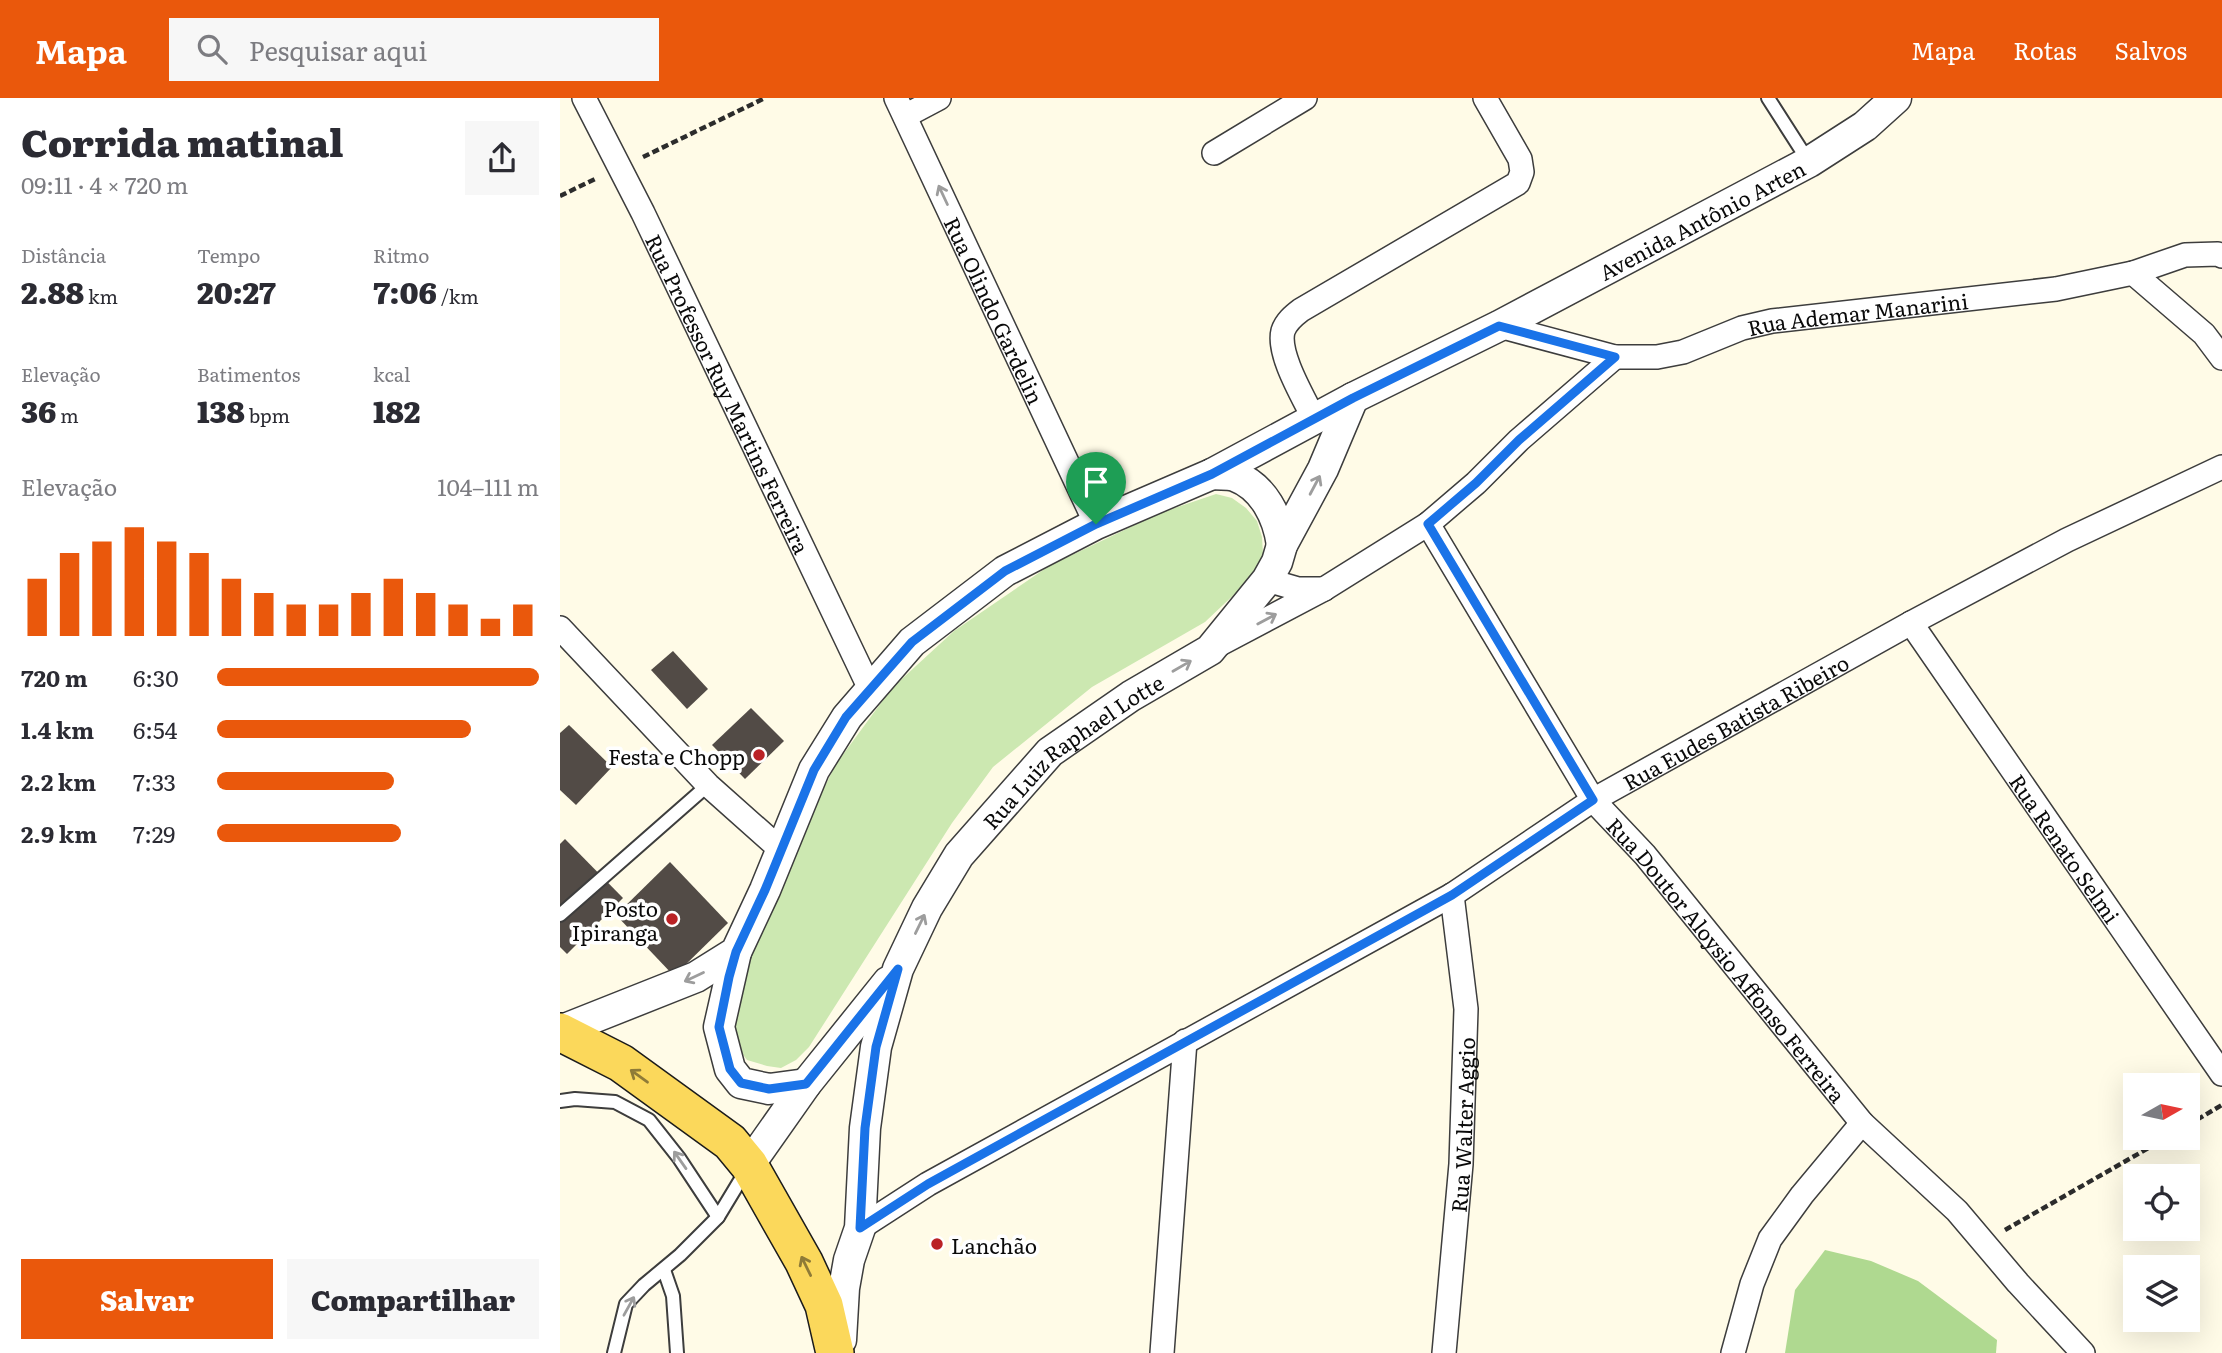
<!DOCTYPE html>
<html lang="pt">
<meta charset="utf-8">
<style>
body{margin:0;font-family:Literata,serif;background:#f7f7f7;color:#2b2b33;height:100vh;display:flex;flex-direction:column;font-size:26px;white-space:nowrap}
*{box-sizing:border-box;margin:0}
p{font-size:23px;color:#7c7c81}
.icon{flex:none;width:38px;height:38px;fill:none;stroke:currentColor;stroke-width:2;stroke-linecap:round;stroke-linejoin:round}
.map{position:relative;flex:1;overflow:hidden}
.panel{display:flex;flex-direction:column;background:#fff;width:560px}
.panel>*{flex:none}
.needle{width:46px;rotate:81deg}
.buttons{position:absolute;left:1563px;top:975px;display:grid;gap:14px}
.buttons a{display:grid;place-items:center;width:77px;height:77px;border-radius:0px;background:#fff;box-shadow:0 7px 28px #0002;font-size:35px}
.pin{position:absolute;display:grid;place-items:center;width:60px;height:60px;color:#fff;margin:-72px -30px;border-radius:50% 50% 50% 0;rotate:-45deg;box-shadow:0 0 7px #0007}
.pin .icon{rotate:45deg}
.round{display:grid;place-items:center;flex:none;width:74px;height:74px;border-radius:0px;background:#f7f7f7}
.headline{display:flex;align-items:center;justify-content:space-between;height:119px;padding:0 21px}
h1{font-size:38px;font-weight:800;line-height:52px}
.stats{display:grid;grid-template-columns:repeat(3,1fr);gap:10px;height:119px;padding:7px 21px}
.stats div{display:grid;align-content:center}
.stats b{font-size:30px;font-weight:800}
.stats small{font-size:19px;font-weight:400}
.stats p{font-size:19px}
.chart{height:196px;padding:14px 21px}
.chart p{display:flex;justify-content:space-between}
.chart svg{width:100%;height:126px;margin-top:7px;stroke:#ea580c;stroke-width:6}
.primary-button{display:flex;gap:14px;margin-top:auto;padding:14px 21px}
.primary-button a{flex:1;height:80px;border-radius:0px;background:#ea580c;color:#fff;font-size:28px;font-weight:800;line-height:80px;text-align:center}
.primary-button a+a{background:#f7f7f7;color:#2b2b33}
ul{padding:0 21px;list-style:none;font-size:23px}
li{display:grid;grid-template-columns:112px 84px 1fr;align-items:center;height:52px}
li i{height:18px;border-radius:9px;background:#ea580c}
header{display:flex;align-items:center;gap:42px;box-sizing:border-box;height:98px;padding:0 35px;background:#ea580c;color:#fff}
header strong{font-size:33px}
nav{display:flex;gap:38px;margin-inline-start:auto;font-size:24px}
.search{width:490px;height:63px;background:#f7f7f7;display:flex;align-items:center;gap:18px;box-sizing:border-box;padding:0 24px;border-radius:0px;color:#7c7c81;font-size:26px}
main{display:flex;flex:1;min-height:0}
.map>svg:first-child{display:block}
</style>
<header>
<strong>Mapa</strong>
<div class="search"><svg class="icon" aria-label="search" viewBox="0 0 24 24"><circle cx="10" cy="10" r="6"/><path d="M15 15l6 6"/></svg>Pesquisar aqui</div>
<nav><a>Mapa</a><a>Rotas</a><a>Salvos</a></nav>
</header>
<main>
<section class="panel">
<div class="headline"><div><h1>Corrida matinal</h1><p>09:11 · 4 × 720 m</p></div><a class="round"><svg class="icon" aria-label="share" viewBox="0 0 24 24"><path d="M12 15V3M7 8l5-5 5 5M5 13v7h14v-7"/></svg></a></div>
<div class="stats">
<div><p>Distância</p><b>2.88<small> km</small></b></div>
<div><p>Tempo</p><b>20:27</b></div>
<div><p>Ritmo</p><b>7:06<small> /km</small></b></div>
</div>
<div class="stats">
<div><p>Elevação</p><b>36<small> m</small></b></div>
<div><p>Batimentos</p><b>138<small> bpm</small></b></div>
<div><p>kcal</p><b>182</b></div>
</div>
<div class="chart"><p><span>Elevação</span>104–111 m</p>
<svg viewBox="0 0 160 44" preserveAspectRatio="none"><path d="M5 44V24M15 44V15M25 44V11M35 44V6M45 44V11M55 44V15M65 44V24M75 44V29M85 44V33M95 44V33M105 44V29M115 44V24M125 44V29M135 44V33M145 44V38M155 44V33"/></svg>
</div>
<ul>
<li><b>720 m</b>6:30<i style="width:100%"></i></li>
<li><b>1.4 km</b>6:54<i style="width:79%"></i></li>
<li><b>2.2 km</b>7:33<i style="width:55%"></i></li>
<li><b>2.9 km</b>7:29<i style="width:57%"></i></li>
</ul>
<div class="primary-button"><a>Salvar</a><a>Compartilhar</a></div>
</section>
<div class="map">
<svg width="1662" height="1255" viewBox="0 0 1662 1255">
<rect width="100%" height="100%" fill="#fffbe7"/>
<path fill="#cce8b1" d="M656 396 672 400 686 410 697 423 702 439 703 456 699 473 645 524 532 589 433 669 392 725 249 949 236 962 221 970 207 968 187 962 175 946 172 926 179 884 235 748 276 666 332 590 394 533 489 468 600 415Z"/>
<path fill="#afd990" d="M1265 1152 1311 1163 1358 1183 1437 1242 1436 1255H1225L1235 1192Z"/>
<g fill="#524b46">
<path d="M113 553 148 591 127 611 91 572Z"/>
<path d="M191 610 224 643 185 681 152 647Z"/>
<path d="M9 627 52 669 16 707 0 692V635Z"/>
<path d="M5 741 63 800 7 856 0 849V746Z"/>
<path d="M110 764 168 825 114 878 56 817Z"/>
</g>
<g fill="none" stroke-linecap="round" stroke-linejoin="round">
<defs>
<g id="service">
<path d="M1208 0 1249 64"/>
<path d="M0 817 148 687"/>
<path d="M0 1003 15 1001 55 1004 89 1022 119 1060 158 1119"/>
<path d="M104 1172 113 1198 117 1255"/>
<path d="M54 1255 66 1206 84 1187 120 1157 158 1119 187 1071"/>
</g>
<g id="minor">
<path id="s1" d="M24 0 83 115 310 591"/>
<path id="s2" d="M336 0 536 426"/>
<path d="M345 18 379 0"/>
<path d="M654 55 745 0"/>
<path d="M1573 175 1644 236 1662 260"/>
<path id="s3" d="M939 228 1055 259H1097L1123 254 1182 230 1212 223 1496 191 1573 175 1625 157 1658 156 1662 158"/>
<path d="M754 321C744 300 717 256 723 233 726 224 733 218 741 212L958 85 962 74 960 61 925 0"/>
<path id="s4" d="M868 426 1033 702 1085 757 1302 1025 1397 1113 1458 1185 1523 1255"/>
<path d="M707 482 738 491H764"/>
<path id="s5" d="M1351 525 1662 976"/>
<path d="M0 530 148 687 220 751"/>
<path d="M658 547 764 491 868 426 916 385 959 342 1055 259"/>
<path id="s6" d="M300 1130 368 1086 892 797 1033 702 1351 525 1507 442 1662 369"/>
<path d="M602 1255 625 943"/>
<path id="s7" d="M884 1255 901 1066 906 911 892 797"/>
<path d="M1173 1255 1192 1186 1210 1141 1242 1097 1302 1025"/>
</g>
<g id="tertiary">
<path d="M652 376C659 377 669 376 675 378 704 389 718 419 722 447"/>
<path d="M176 854 159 929 170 971 181 985 209 991 246 986"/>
<path id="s8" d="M0 933 136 879 176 854 205 792 254 672 287 619 352 544 445 473 536 426 652 376 793 300 939 228 1249 64 1305 28 1336 0"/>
<path d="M189 1067 246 986 328 884"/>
<path id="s9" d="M281 1242 284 1190 289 1162 300 1130 305 1030 316 949 338 871 367 810 399 757 490 654 571 598 650 552 707 482 717 464 722 447 763 371 793 300"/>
</g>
<path id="primary" d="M0 934 61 965 170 1044 189 1067 244 1164 264 1207 275 1255"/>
</defs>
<use href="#service" stroke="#3d3d3d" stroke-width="16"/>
<use href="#minor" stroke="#3d3d3d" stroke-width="26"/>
<use href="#tertiary" stroke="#3d3d3d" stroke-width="33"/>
<use href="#primary" stroke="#1b1b1b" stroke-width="40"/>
<g stroke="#2c2c2c" stroke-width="4.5" stroke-dasharray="7 3.5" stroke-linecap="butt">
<path d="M83 59 205 0"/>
<path d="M0 98 37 80"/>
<path d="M1628 1027 1662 1007"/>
<path d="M1445 1132 1606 1040"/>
</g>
<use href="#service" stroke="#fff" stroke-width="12"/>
<use href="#minor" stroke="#fff" stroke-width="23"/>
<use href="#tertiary" stroke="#fff" stroke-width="30"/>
<use href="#primary" stroke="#fbd85b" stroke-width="37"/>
</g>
<defs><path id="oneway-shaft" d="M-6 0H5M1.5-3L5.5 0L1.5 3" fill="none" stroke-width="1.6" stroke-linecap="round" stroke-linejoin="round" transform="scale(1.75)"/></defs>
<g stroke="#9d9d9d">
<use href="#oneway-shaft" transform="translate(383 97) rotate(-115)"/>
<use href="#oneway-shaft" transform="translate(755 387) rotate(-62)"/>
<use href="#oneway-shaft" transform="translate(707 521) rotate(-28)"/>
<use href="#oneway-shaft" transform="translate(622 568) rotate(-30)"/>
<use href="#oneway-shaft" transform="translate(360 826) rotate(-64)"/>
<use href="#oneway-shaft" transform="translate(134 879) rotate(155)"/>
<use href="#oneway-shaft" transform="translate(120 1062) rotate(-125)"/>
<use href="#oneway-shaft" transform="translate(69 1208) rotate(-61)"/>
</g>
<g stroke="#8f7b37">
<use href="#oneway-shaft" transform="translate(79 978) rotate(-144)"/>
<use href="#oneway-shaft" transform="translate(246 1168) rotate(-116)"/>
</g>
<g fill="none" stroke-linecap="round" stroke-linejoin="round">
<defs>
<path id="route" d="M939 228 1055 259 959 342 916 385 868 426 1033 702 892 797 368 1086 300 1130 305 1030 316 949 338 871 246 986 209 991 181 985 170 971 159 929 169 879 176 854 205 792 254 672 286 619 352 544 445 473 536 426 652 376 793 300Z"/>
</defs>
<use href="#route" stroke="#fff" stroke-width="14"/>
<use href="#route" stroke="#1a73e8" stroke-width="9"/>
</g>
<g fill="#ba2225" stroke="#fff" stroke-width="2.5">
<circle cx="199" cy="657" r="7"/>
<circle cx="112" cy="821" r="7"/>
<circle cx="377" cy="1146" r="7"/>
</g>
<g text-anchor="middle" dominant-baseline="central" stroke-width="7" stroke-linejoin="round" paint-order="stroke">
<g font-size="21" fill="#0a0a0a" stroke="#fff">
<text stroke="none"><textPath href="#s8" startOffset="1451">Avenida Antônio Arten</textPath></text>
<text stroke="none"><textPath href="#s2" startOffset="234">Rua Olindo Gardelin</textPath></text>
<text stroke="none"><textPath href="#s3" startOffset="369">Rua Ademar Manarini</textPath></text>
<text stroke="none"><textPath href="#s1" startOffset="329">Rua Professor Ruy Martins Ferreira</textPath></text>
<text stroke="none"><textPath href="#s6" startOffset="1012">Rua Eudes Batista Ribeiro</textPath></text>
<text stroke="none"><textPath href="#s9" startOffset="662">Rua Luiz Raphael Lotte</textPath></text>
<text stroke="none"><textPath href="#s5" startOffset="273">Rua Renato Selmi</textPath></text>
<text stroke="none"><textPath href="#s4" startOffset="530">Rua Doutor Aloysio Affonso Ferreira</textPath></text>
<text stroke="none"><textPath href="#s7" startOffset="229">Rua Walter Aggio</textPath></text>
</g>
<g font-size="21" fill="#0a0a0a" stroke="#fff" text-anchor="end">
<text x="185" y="657">Festa e Chopp</text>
<text x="98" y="809">Posto<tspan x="98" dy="24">Ipiranga</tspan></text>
<text x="391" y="1146" text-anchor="start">Lanchão</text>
</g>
</g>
</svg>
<div class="buttons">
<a><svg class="needle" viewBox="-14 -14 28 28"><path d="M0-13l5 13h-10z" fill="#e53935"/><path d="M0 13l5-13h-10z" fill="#7c7c81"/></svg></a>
<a><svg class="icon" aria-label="locate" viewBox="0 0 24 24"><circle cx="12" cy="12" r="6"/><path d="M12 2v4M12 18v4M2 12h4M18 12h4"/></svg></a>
<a><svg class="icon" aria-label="layers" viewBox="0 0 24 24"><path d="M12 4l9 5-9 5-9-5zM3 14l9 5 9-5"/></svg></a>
</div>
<div class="pin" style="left:536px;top:426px;background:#1e9e55"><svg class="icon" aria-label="arrive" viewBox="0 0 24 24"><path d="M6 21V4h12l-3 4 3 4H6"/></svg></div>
</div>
</main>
